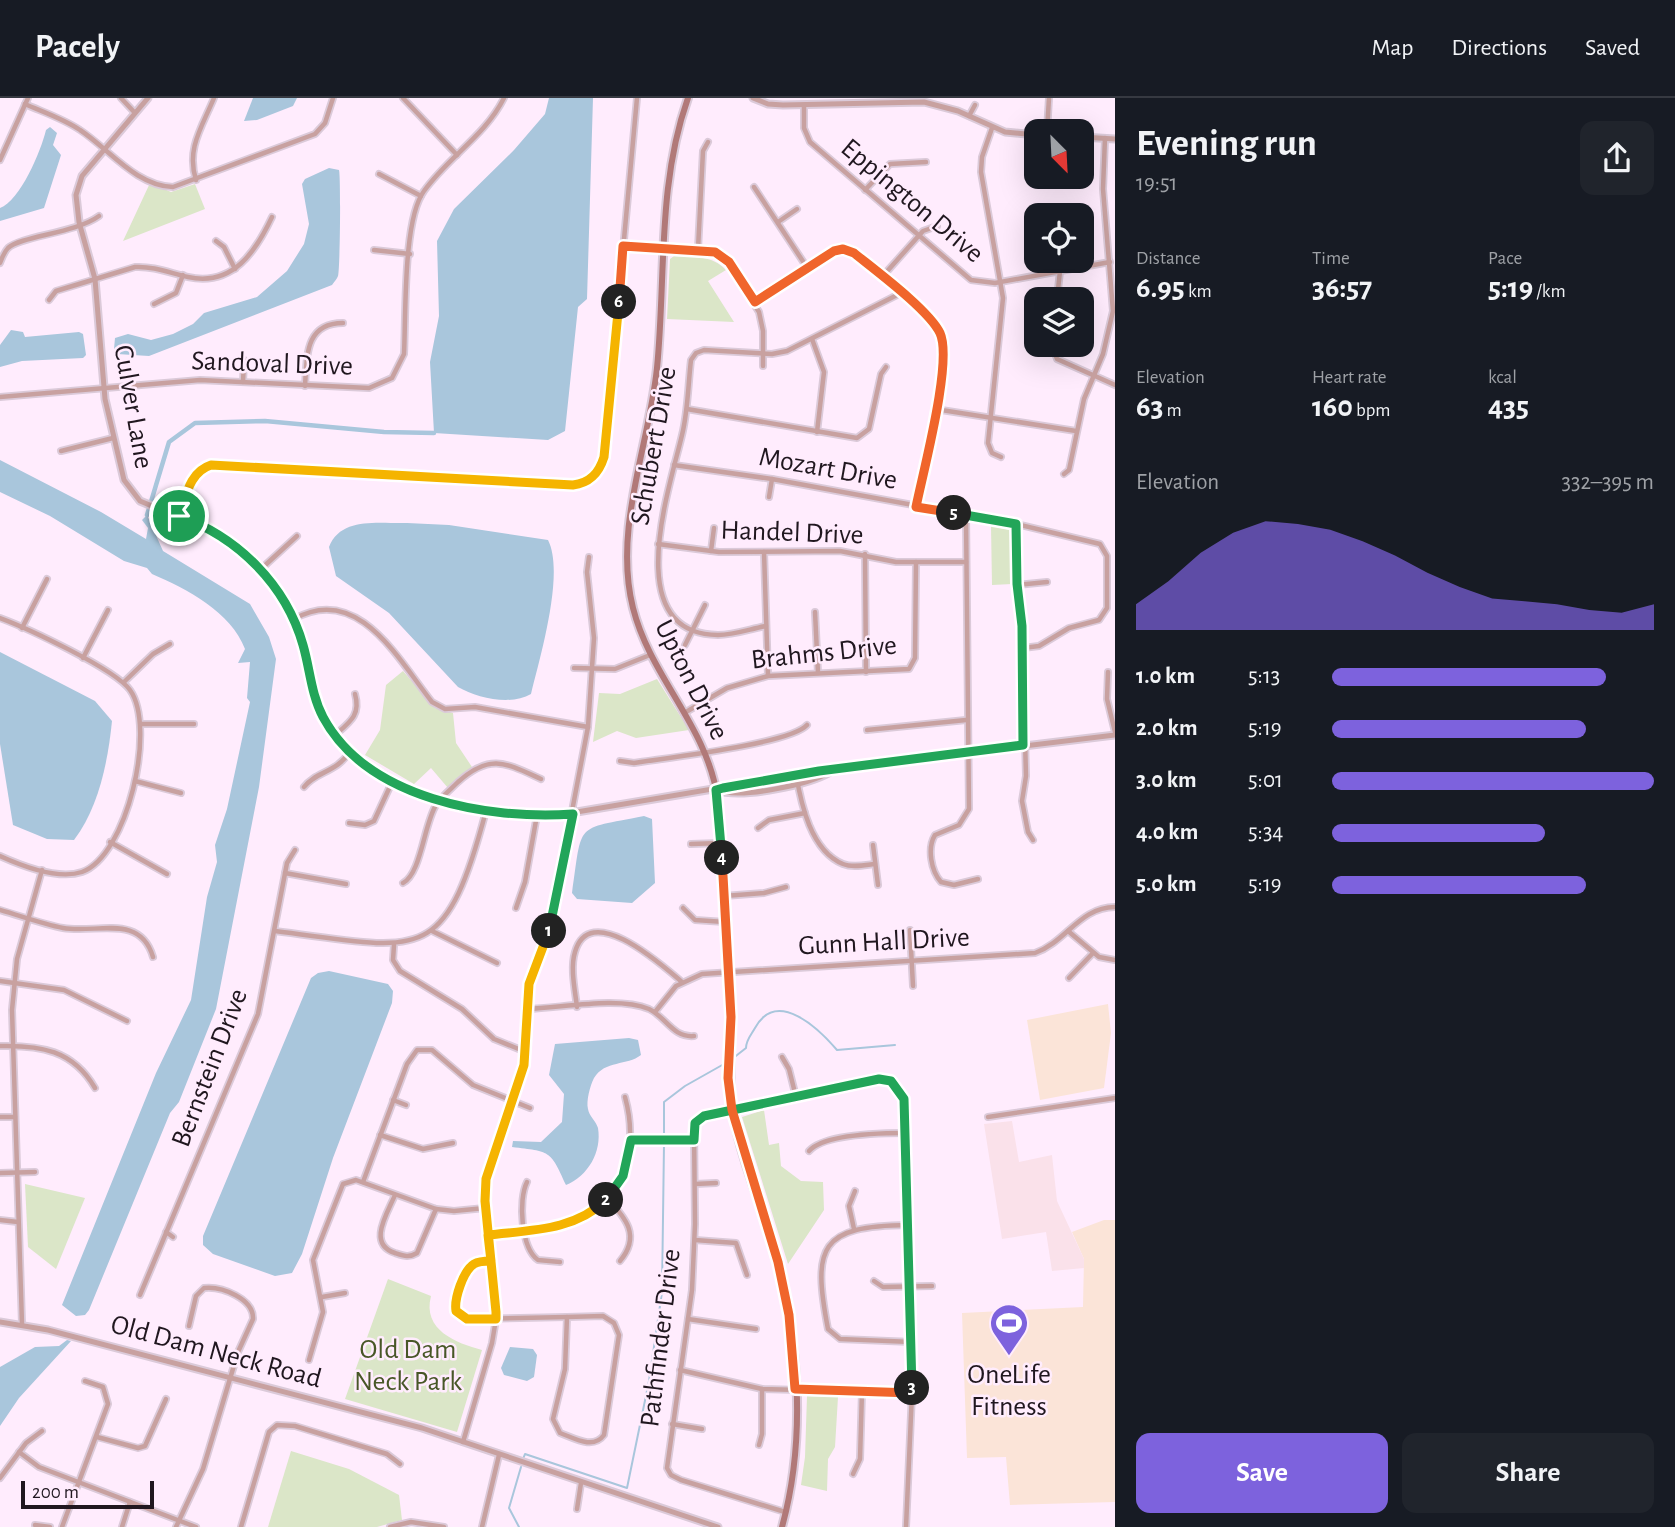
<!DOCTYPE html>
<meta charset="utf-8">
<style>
body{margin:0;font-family:"Alegreya Sans",sans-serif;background:#20242c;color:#f1f3f6;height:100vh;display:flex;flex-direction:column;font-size:26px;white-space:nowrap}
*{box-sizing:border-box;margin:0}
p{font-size:23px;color:#9ea1a6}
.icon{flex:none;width:38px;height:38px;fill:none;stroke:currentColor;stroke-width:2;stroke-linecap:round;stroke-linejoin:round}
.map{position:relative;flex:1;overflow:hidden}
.drawer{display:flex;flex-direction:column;background:#171b24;width:560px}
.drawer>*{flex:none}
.needle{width:46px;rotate:156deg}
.buttons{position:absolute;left:1024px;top:21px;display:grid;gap:14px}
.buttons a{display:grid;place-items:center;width:70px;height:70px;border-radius:14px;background:#171b24;box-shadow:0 7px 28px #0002;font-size:35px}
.scale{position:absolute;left:21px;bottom:18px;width:133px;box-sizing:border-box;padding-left:7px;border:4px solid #20171f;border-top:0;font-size:19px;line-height:24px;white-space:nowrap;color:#20171f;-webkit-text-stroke:5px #ffecfd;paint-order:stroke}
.pin{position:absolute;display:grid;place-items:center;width:60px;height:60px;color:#fff;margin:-30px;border:4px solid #fff;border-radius:50%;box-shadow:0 2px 7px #0007}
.km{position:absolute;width:35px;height:35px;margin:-18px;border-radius:50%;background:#222;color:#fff;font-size:19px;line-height:35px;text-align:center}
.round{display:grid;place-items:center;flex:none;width:74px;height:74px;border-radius:14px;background:#20242c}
.headline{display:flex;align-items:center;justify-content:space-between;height:119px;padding:0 21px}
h1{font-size:38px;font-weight:700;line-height:52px}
.metrics{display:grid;grid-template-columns:repeat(3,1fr);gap:10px;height:119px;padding:7px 21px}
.metrics div{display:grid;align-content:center}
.metrics b{font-size:30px;font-weight:700}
.metrics small{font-size:19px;font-weight:400}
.metrics p{font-size:19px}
.chart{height:196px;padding:14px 21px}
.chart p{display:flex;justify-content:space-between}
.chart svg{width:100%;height:126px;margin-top:7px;fill:#7d62dd;opacity:.7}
.button{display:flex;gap:14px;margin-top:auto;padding:14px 21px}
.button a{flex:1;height:80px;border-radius:14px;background:#7d62dd;color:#fff;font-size:28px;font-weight:700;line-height:80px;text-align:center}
.button a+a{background:#20242c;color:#f1f3f6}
ul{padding:0 21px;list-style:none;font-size:23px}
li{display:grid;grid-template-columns:112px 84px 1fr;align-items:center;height:52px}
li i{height:18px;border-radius:9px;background:#7d62dd}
header{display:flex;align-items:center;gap:42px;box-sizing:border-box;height:98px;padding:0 35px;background:#171b24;border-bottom:2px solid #363941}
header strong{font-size:33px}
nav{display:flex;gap:38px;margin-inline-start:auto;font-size:24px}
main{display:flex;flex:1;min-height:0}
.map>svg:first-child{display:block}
</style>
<header>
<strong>Pacely</strong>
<nav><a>Map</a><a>Directions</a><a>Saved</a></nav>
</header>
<main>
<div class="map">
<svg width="1115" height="1429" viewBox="0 0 1115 1429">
<rect width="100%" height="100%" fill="#ffecfd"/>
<g fill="#fbe4d8">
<path d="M1108 906 1111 935 1104 990 1040 1002 1027 922Z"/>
<path d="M1104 1122H1115V1404L1010 1407 1006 1359 967 1360 962 1215 1083 1209 1084 1161 1072 1134Z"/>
</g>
<path fill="#fae1ea" d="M1012 1023 1019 1064 1052 1057 1057 1103 1084 1161V1170L1052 1173 1046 1134 1002 1141 984 1026Z"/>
<g fill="#dbe6c8">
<path d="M150 85 171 94 195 86 205 111 123 143Z"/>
<path d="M674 158C692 159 713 157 726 172L708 183 734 224 667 221 670 161Z"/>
<path d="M991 428 1010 432 1012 486 992 487Z"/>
<path d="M403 573 435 610 453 615 456 645 472 669 448 690 431 670 414 686 365 657 380 632 386 587Z"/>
<path d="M657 581 689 632 636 640 617 633 593 644 599 595 620 596Z"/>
<path d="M764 1012 769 1047 779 1045 781 1068 801 1083 823 1084 824 1112 788 1166 742 1019Z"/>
<path d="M25 1086 85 1100 56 1171 28 1149Z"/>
<path d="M388 1181 431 1198C422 1232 456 1245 482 1252L457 1334 345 1301Z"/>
<path d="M807 1298 838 1299 835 1349 828 1361 827 1393 801 1387 805 1359Z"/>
<path d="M291 1353 349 1371 399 1397 402 1422 377 1429H268Z"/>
</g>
<g fill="#a9c6dc">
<path d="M253 0H297L293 8 257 22 244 23Z"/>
<path d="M549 0H593L587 201 578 209 565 333 548 342 434 335 430 264 439 218 437 143 454 111 514 52 545 16Z"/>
<path d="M50 29 57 35 53 47 61 57 44 110 0 123V110C20 103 41 53 46 32Z"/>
<path d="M329 70 339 72C341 79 340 173 338 178 337 181 334 184 332 187L149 258 117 256 114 251 115 240 128 236 151 242 173 236 193 226 204 215 257 199 287 173 304 146 309 126 302 86 305 81Z"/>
<path d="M11 232 23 234 25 239 79 234 83 236 86 257 83 260 22 263 0 269V247Z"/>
<path d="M0 362 101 414 146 441 148 430 142 422 147 417 163 453 250 506 269 539 276 561 259 689 216 911 179 1004 170 1015 89 1212 85 1217 76 1218 62 1207 156 975 191 902 207 799 217 764 215 747 227 711 250 604 247 600 250 564 238 565 245 551C231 514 187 491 152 476L147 470 124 463 50 418 0 394Z"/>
<path d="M407 425 449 427 548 442C565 475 540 559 531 596 511 608 477 600 458 589L389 515 336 478 329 449C341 418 380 426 407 425Z"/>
<path d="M0 554 95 603 112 623C108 663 99 709 74 742L47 741 13 727 0 646Z"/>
<path d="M644 718 652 721 655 785 632 805 577 801 572 795C583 723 573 732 644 718Z"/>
<path d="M329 873 388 886 393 893 392 905 333 1060 302 1156 292 1175 275 1178 213 1156 203 1147V1138L311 880 318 875Z"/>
<path d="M629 940 638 942 641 957C627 968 605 962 594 980 590 988 586 1003 588 1011 589 1018 596 1023 598 1030 602 1054 588 1078 566 1087 550 1051 550 1054 512 1049L513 1043 541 1044 562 1024 564 996 549 977 555 946Z"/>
<path d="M67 1242 71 1243 19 1300 0 1328V1269L35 1249 59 1248Z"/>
<path d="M510 1249 533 1251 537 1257 534 1279 527 1283 504 1277 501 1270Z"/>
</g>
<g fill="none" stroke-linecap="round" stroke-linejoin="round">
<g stroke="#a9c6dc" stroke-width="2">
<path d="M732 961 746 950C746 942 751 937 755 930 777 890 819 931 837 952L895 947"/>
<path d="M664 1038V1004L685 988 724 966"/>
<path d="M523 1361 525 1356 627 1390 649 1283 662 1194 664 1046"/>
<path d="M519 1429 509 1410 521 1369"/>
</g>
<path stroke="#a9c6dc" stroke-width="4.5" d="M147 417 169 344 195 325 265 323 384 334 434 335"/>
<defs>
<g id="minor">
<path d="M121 0 135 15"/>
<path d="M403 0 457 57"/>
<path d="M25 6C43 14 64 21 80 32 109 51 136 88 173 89L315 36 325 25 333 0"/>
<path d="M804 7V30L810 44 971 182 995 185 1110 164"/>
<path d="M969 18 975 7"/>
<path d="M992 30 982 59 981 74 1003 200 988 345 992 355 1001 359"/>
<path d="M1047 33 1049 0"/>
<path d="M0 62 28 0"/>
<path d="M379 76 421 98"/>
<path d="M1045 80V79"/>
<path d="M196 82C186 51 202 29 214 0"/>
<path d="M754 89 808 171"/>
<path d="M865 92 890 66 926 64"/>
<path d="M778 124 797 111"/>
<path d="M216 143 224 149 235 171"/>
<path d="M623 148 709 152 725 160 759 214 763 233V268"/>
<path d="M698 151 703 53 708 44"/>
<path d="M374 152 410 156"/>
<path d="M0 165C2 160 4 154 8 150 21 138 76 135 99 118"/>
<path d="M882 179 923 133 937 128"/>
<path d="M1057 201 1060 173"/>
<path d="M49 202 56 193 135 169C154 168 170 175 188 179 233 189 256 153 272 119"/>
<path d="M755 204 834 153 843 151 854 155 931 222 942 241 944 268 916 409"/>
<path d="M154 206 176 195 183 177"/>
<path d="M812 241 824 274 817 334"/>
<path d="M1052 247 1057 261 1115 287"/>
<path d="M243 284 244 262"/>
<path d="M305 288C307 258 305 225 343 225"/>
<path d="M0 299 200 282 369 290 392 280 404 256C406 217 403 121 424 93 448 59 485 38 504 0"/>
<path d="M687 311 857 340 869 331 881 276 886 269"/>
<path d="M935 311 1076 333"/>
<path d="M61 353 113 340"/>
<path d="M674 367 772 381 1016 426 1100 446 1107 458V510L1099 522 1069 530 1039 548 1023 550"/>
<path d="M1064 376 1069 372 1084 301 1103 256 1113 213 1103 91 1105 40"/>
<path d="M769 399 772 381"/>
<path d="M966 417 969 711 959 727 935 737C927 750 931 773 941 784L954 787 978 781"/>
<path d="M179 418C186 399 189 374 211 367L573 387 592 380 604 359 637 0"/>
<path d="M1016 426 1017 487 1022 528 1026 678 1022 703 1028 734 1033 742"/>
<path d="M658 446 719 454 840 453 896 464H966"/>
<path d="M711 453 714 430"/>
<path d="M764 454 768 578"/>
<path d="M865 456 866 574"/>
<path d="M261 471 297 438"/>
<path d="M1017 487 1047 484"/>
<path d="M815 514 818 575"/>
<path d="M0 520C27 530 115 571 130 592 157 630 127 758 82 774 58 782 22 768 0 758"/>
<path d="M294 521C358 485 398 561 432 604L445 611 475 609 588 629"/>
<path d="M766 528C750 531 734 537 718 537 619 536 670 389 682 337 688 313 688 287 691 262L696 255 704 252 772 256 787 253 901 195"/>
<path d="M22 530 47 481"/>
<path d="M685 547 705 507"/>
<path d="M83 560 108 512"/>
<path d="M574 570 615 571 650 557"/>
<path d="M1108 574 1107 601 1115 634"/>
<path d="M124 584 153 556 170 546"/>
<path d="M686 614 727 590 768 578 909 571 915 560 916 464"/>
<path d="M141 626H194"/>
<path d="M867 632 966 622"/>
<path d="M335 637C350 624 361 617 355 596"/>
<path d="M620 663 634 665C665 660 790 646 807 627"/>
<path d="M796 676C801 706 811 753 843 766 853 770 865 767 875 766"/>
<path d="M135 683 181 695"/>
<path d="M304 689C316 673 337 675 350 653"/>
<path d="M349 725 365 727 374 723 393 682"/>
<path d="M758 730 769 722 805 715"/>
<path d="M110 744 167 776"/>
<path d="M691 746 721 745"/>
<path d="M873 747 878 787"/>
<path d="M285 775 346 786"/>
<path d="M403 785C421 776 424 726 436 707 441 699 451 691 458 684 490 655 506 665 541 681"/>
<path d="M724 798 764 795 786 789"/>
<path d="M516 810 525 784 537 717"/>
<path d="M683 810 695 822 725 824"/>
<path d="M0 812C21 818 42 826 63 830 96 836 140 815 153 859"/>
<path d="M910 832 913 888"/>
<path d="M275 833C420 851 444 871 486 713"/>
<path d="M432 833 497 865"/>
<path d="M1068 833 1099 859 1115 862"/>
<path d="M394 847 393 862 400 873 462 911 494 941 526 954"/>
<path d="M1069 880 1093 855"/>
<path d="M0 883 64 892 127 923"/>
<path d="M577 909C575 892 570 870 575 854 590 802 662 867 682 884"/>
<path d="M528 911C562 910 618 898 649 911 666 919 673 940 694 938"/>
<path d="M655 914 676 888 702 876 1035 855C1066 844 1080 809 1115 809"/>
<path d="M0 948C40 947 73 952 95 990"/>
<path d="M782 959 789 971 796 999"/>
<path d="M393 1002 406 1007"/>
<path d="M0 1019H15"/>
<path d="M988 1019 1115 1000"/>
<path d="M380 1037 423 1051 453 1045"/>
<path d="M630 1042H694"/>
<path d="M809 1053C824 1036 883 1035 906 1035"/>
<path d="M0 1075 35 1074"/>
<path d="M363 1084 407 966 417 952H432L473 987 530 1010"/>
<path d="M527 1084C518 1102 521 1150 538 1162L560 1164"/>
<path d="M695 1086 716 1085"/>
<path d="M395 1097C387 1116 367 1146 395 1155 404 1158 409 1160 417 1155L436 1111"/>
<path d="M607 1100C626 1120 641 1138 620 1163"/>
<path d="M0 1122 18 1124"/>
<path d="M908 1127C820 1128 812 1148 828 1231L840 1241 912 1244"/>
<path d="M854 1131 849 1108 855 1093"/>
<path d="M166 1134 173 1139"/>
<path d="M488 1137C513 1134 540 1134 564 1127 621 1109 640 1054 625 999"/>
<path d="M695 1142 736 1145 747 1177"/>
<path d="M491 1163C465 1166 463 1184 455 1206L459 1217 470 1221 567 1219"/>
<path d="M874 1183 883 1189 932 1188"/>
<path d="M140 1197 258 916 287 765 295 752"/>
<path d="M322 1199 345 1195"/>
<path d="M603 1218 614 1225 619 1237 604 1337C593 1352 574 1340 560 1335L553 1321 565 1271 567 1219Z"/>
<path d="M688 1221 756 1231"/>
<path d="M22 1226 12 912 17 861 42 772"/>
<path d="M309 1262 323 1214 313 1162 343 1086 356 1082 436 1111 454 1113 485 1110"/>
<path d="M680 1272 762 1291 912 1295"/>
<path d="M672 1326 702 1331"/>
<path d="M97 1339 138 1350 145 1348 166 1301"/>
<path d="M463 1344 492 1245 496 1221 485 1103 486 1081 524 967 529 885 550 829 588 629 594 540 587 474 589 459"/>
<path d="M759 1347 762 1336V1291"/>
<path d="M19 1354 39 1369 196 1429"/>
<path d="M853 1376 860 1361 862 1293"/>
<path d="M0 1380 26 1345 42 1333"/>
<path d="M577 1411 581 1385"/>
<path d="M785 1414 681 1382 671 1377 667 1370 692 1192 695 1126 694 1029 704 1018 883 981C902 986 904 1000 905 1017L912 1295 906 1429"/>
<path d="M35 1427 50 1429"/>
<path d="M62 1429 108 1306 103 1289 85 1283"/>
<path d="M122 1429 130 1404"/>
<path d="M176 1429 203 1371 238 1254 253 1221C254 1201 222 1188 204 1190L196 1198 189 1228"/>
<path d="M241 1429 269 1334 277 1327 295 1328 387 1356 400 1366"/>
<path d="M390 1429 411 1424 444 1429"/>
<path d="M482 1429 499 1357"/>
</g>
<g id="tertiary">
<path d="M148 0 82 78 76 97 79 124 95 181 105 301 124 382 140 403 216 435 261 471 294 521 323 619 340 644 372 670 405 689 457 708 507 716H565L819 673 1115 637"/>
<path d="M753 0 768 6 783 7 924 4 958 13 1005 34 1036 37"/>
<path d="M1082 39 1115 41"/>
<path d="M716 692C742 701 808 687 832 673"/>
<path d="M0 1224 48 1232 422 1330 718 1429"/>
</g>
<path id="secondary" d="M688 0C657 87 666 179 657 270 649 348 613 431 633 510 651 581 708 628 718 703 722 732 722 762 724 792 726 833 730 875 731 917 732 954 727 989 735 1026 743 1067 761 1106 772 1146 799 1236 807 1338 782 1429"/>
</defs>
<use href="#minor" stroke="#dbcad9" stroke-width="8"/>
<use href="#tertiary" stroke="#dbcad9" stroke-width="9"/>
<use href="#secondary" stroke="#dbcad9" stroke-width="10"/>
<use href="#minor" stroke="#c8a1a0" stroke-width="4.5"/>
<use href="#tertiary" stroke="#c8a1a0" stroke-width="5"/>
<use href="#secondary" stroke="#b17978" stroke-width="6"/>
</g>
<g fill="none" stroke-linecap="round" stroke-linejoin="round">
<defs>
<path id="split-1" d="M179 418C238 439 286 487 303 547 310 571 311 596 323 619 367 701 488 722 573 716L549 833"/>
<path id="split-2" d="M549 833 529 886 524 967 486 1081 485 1103 496 1214V1221H467L456 1213C454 1201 463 1173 474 1166 479 1163 485 1163 491 1163L488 1137C530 1132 574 1133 606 1102"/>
<path id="split-3" d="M606 1102 623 1078 631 1042H694L695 1025 704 1018 879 981 891 983 904 1001 912 1290"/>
<path id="split-4" d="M722 760 731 919 728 980 732 1012 778 1164 789 1217 795 1291 912 1295V1290"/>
<path id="split-5" d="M722 760 716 692 723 690 819 673 1023 647 1022 528 1017 486 1016 426 954 415"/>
<path id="split-6" d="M619 204 623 148 715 154 729 164 755 204 834 153 843 151 854 155C875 172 929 212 940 235 953 263 923 374 916 409L954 415"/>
<path id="split-7" d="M179 418C186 399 189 374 211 367L573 387C590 385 599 375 604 359L619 204"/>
</defs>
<use href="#split-1" stroke="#fff" stroke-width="14"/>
<use href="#split-2" stroke="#fff" stroke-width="14"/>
<use href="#split-3" stroke="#fff" stroke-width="14"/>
<use href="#split-4" stroke="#fff" stroke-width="14"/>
<use href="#split-5" stroke="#fff" stroke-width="14"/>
<use href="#split-6" stroke="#fff" stroke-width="14"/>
<use href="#split-7" stroke="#fff" stroke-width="14"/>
<use href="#split-1" stroke="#22a559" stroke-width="9"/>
<use href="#split-2" stroke="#f5b400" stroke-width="9"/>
<use href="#split-3" stroke="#22a559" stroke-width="9"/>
<use href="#split-4" stroke="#f0652b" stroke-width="9"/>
<use href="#split-5" stroke="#22a559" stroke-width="9"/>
<use href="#split-6" stroke="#f0652b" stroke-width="9"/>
<use href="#split-7" stroke="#f5b400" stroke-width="9"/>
</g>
<defs>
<symbol id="stadium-pin" viewBox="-11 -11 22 30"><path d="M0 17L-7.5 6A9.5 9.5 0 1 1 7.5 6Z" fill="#7d62dd" stroke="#ffecfd"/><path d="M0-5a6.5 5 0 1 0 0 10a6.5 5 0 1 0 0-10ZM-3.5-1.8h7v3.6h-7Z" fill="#fff"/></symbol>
</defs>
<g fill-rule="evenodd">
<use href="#stadium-pin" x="987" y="1203" width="44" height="60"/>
</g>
<g text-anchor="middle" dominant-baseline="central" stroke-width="5" stroke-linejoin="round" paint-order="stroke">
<g font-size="28" fill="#20171f" stroke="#ffecfd">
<text transform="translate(912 103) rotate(40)">Eppington Drive</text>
<text transform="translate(272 266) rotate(2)">Sandoval Drive</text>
<text transform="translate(133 309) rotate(80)">Culver Lane</text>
<text transform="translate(654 348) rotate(-80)">Schubert Drive</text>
<text transform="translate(828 371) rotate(10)">Mozart Drive</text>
<text transform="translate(792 435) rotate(2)">Handel Drive</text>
<text transform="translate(824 555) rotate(-6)">Brahms Drive</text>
<text transform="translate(691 582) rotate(63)">Upton Drive</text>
<text transform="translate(884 844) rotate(-3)">Gunn Hall Drive</text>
<text transform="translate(210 970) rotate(-69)">Bernstein Drive</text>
<text transform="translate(661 1240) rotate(-83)">Pathfinder Drive</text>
<text transform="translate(216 1254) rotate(15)">Old Dam Neck Road</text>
</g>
<g font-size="28" fill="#485727" stroke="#ffecfd">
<text x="408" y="1252">Old Dam<tspan x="408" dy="32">Neck Park</tspan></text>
</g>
<g font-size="28" fill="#20171f" stroke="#ffecfd">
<text x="1009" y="1277">OneLife<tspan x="1009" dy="32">Fitness</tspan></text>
</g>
</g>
</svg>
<div class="buttons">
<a><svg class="needle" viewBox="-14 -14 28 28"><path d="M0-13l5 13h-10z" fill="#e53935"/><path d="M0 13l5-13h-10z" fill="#9ea1a6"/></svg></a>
<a><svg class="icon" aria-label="locate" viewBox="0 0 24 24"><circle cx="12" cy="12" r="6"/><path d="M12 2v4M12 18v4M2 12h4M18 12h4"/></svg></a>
<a><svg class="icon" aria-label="layers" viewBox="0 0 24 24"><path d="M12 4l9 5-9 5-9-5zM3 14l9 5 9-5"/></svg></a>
</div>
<div class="scale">200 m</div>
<div class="pin" style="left:179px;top:418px;background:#1e9e55"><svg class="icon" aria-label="arrive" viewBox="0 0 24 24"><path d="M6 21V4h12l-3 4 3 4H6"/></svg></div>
<b class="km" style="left:549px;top:833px">1</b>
<b class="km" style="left:606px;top:1102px">2</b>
<b class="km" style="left:912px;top:1290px">3</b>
<b class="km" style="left:722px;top:760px">4</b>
<b class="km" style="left:954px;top:415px">5</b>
<b class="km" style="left:619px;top:204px">6</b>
</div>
<section class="drawer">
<div class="headline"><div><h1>Evening run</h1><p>19:51</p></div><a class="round"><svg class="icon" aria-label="share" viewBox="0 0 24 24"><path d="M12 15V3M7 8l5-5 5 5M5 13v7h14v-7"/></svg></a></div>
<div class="metrics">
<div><p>Distance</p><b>6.95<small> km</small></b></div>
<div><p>Time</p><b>36:57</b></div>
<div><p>Pace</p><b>5:19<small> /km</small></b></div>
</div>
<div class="metrics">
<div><p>Elevation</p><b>63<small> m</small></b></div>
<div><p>Heart rate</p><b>160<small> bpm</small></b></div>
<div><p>kcal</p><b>435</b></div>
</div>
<div class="chart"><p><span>Elevation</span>332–395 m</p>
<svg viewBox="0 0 160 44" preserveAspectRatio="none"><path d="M0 44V35L10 27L20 17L30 10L40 6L50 7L60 9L70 13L80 18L90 24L100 29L110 33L120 34L130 35L140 37L150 38L160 35V44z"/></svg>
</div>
<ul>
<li><b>1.0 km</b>5:13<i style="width:85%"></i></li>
<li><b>2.0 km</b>5:19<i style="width:79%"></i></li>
<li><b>3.0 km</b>5:01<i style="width:100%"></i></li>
<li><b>4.0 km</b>5:34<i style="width:66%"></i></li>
<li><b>5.0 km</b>5:19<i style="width:79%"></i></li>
</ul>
<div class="button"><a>Save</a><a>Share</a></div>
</section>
</main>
